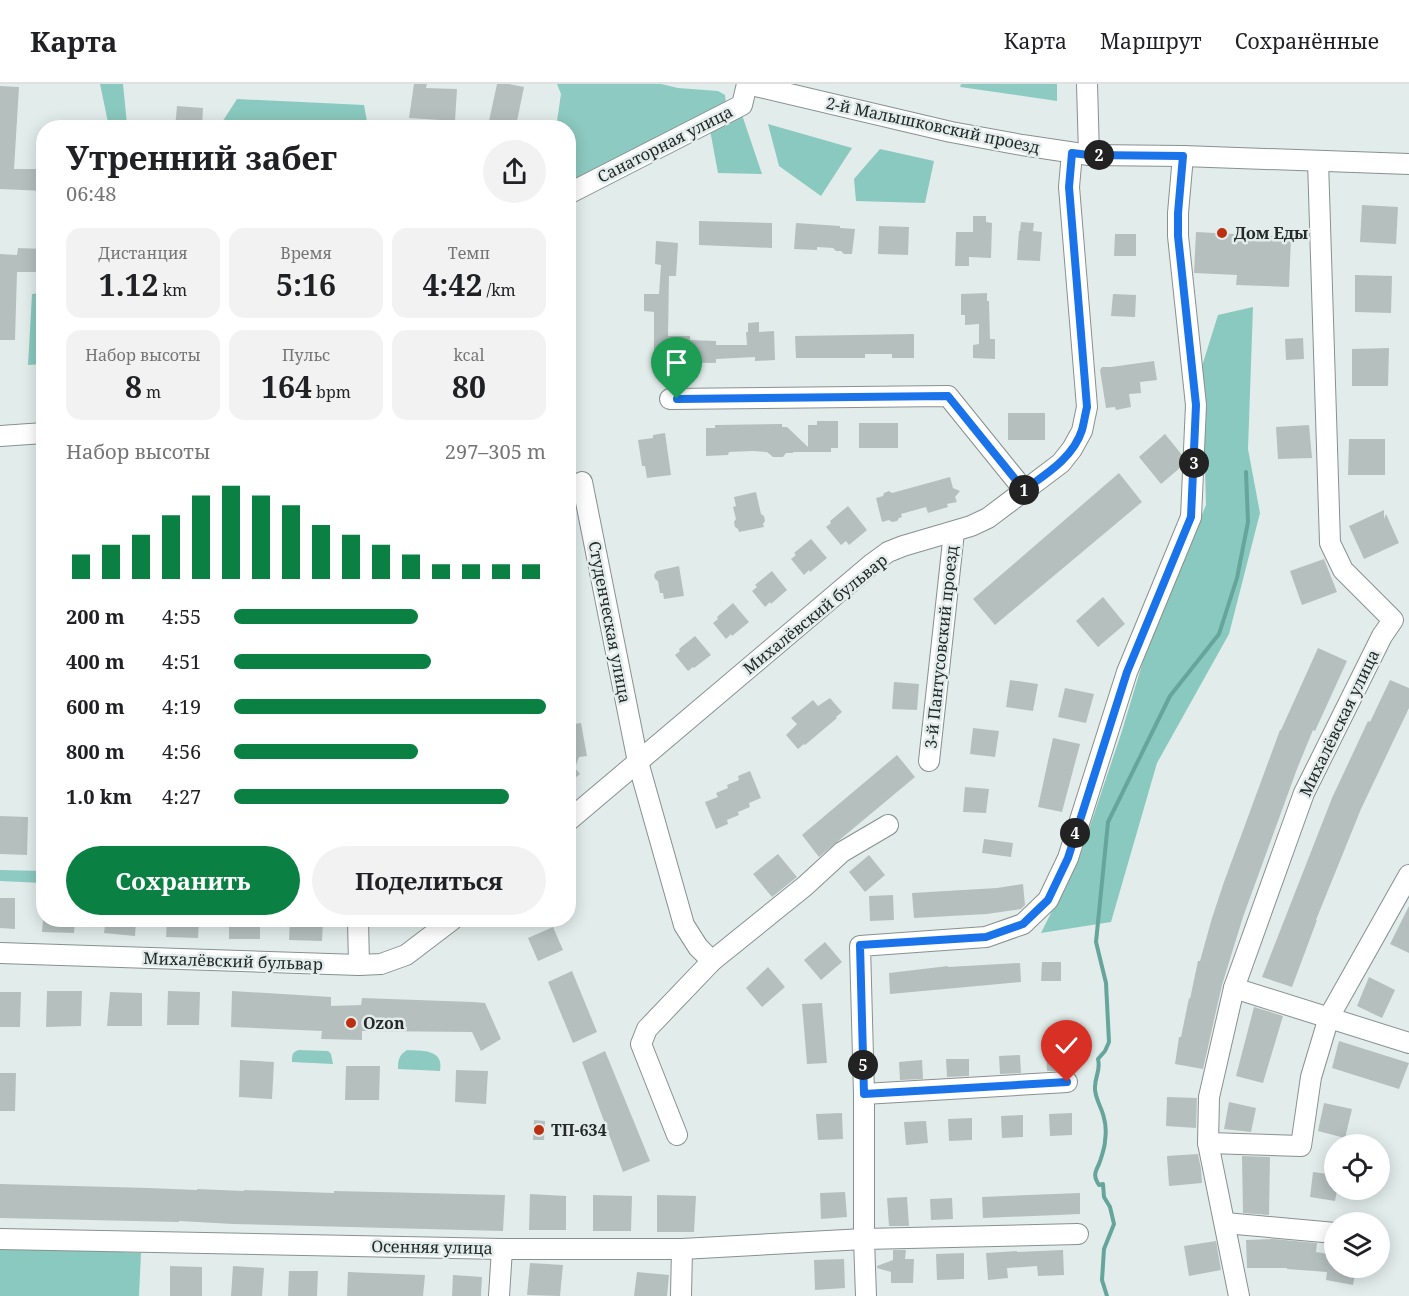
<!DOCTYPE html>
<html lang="ru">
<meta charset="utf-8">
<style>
body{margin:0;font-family:"Noto Serif",serif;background:#f2f2f2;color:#202124;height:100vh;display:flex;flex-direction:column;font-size:22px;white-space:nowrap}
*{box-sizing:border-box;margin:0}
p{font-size:20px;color:#757577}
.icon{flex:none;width:33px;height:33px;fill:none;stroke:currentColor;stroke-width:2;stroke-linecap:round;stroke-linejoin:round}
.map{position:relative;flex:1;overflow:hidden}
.sheet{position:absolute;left:36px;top:36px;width:540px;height:807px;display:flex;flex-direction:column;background:#fff;border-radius:24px;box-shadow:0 3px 15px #0003}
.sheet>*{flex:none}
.buttons{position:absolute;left:1324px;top:1050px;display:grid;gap:12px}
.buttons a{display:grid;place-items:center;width:66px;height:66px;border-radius:50%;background:#fff;box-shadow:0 3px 15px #0003;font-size:30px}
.pin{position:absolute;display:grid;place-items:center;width:51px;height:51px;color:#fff;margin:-62px -26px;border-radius:50% 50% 50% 0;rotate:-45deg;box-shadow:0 0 6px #0007}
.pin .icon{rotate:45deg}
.km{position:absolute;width:30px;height:30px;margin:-15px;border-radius:50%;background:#222;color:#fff;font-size:16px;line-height:30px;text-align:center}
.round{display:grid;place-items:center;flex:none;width:63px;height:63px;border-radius:32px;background:#f2f2f2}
.headline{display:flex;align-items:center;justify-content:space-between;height:102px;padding:0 30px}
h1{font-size:33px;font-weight:700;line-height:45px}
.stats{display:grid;grid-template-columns:repeat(3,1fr);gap:9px;height:102px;padding:6px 30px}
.stats div{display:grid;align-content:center;border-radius:15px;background:#f2f2f2;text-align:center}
.stats b{font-size:30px;font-weight:700}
.stats small{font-size:16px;font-weight:400}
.stats p{font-size:16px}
.chart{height:168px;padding:12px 30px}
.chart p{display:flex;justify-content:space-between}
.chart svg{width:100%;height:108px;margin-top:6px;stroke:#0b8043;stroke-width:6}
.button{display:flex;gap:12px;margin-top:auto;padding:12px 30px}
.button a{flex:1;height:69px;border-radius:36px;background:#0b8043;color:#fff;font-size:24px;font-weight:700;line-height:69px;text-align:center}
.button a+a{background:#f2f2f2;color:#202124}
ul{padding:0 30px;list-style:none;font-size:20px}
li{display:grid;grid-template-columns:96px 72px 1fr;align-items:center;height:45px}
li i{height:15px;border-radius:8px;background:#0b8043}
header{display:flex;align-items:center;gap:36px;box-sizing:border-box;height:84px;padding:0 30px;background:#fff;border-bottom:2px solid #e0e0e0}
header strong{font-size:28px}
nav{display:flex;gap:33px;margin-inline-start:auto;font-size:21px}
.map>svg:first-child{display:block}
</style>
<header>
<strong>Карта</strong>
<nav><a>Карта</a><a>Маршрут</a><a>Сохранённые</a></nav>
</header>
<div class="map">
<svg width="1409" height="1212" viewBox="0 0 1409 1212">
<rect width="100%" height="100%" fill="#e2edeb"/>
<g fill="#8dcac1">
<path d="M557 0H661L678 4 718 7 725 11 726 20 569 104 568 44H556L561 10Z"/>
<path d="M961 0H1057V17L960 3Z"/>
<path d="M0 786 43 787V799L0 797Z"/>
<path d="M299 966 328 967 331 970 333 980 292 978C292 971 292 968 299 966Z"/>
<path d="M407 966C423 967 444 965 440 987L398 985C398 976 399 971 407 966Z"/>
</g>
<g fill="#8ac9bf">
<path d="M100 0H123L127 40 130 43H109Z"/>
<path d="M237 15 364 21 368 43H219Z"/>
<path d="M741 28 762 90 718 89 710 46Z"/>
<path d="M768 40 852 64 821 112 779 82Z"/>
<path d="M880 65 934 77 925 119 856 117 854 95Z"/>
<path d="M43 209V280L28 281 32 210Z"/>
<path d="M1253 223 1248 365 1260 429 1229 550 1157 679 1111 838 1041 849 1081 769 1121 650 1150 554 1206 421 1202 282 1218 231Z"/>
<path d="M0 1162 141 1169 139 1212H0Z"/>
</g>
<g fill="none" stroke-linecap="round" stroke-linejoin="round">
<path stroke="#66a59b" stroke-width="4" d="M1107 1212 1102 1196 1104 1165 1114 1140 1110 1123 1104 1113 1103 1100 1099 1101C1093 1092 1095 1088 1099 1080 1101 1075 1105 1062 1105 1057 1106 1050 1106 1041 1104 1034 1102 1024 1094 1013 1095 1003 1095 992 1101 986 1098 975L1105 967 1109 958 1106 899 1096 858 1108 738 1170 612 1219 550 1237 494 1248 438 1246 388"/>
</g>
<g fill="#b5c0be">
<path d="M414 0H427L426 4 457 5 455 37 409 34Z"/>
<path d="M497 0H509L524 3 516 42 489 37Z"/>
<path d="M0 2 19 3 14 85H40V87H44V107L0 105Z"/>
<path d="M177 22 203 24 202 44H175Z"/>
<path d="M1362 121 1398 123 1396 160 1360 158Z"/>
<path d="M973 132H986V138L992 139 991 174 969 173V182H955L956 148H973Z"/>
<path d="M699 137 772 139V164L699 161Z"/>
<path d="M1021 138 1034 139 1033 147 1042 148 1040 177 1017 176 1019 147H1020Z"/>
<path d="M796 139 840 142V144L855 145 852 170H844L841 167H836L833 164 817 163V166L794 165Z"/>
<path d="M879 142 909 143 908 171 878 170Z"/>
<path d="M1196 148 1291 153 1289 203 1236 201 1237 191 1194 189Z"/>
<path d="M1115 150H1136V172H1114Z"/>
<path d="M656 157 678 159 676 192H669L668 252H690V256L716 257V261H747L746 248H748V239L759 238V248L774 247 775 276 755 277V273L716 275V279L654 278V228L644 227V210H659L661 181 655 180Z"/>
<path d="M18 164 44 165V188H17L15 256H0V170L17 171Z"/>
<path d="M1355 191 1392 192 1391 229 1355 228Z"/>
<path d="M987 209V217H989L990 255H995V275L973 274V261L979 260V240L965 241V231H961V210Z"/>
<path d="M1113 210 1136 211 1135 233 1111 232Z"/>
<path d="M914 250V274H892V270H865V274H796L795 252Z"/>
<path d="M1303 254 1304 275 1286 276 1285 255Z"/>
<path d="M1389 264 1388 302H1352V265Z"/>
<path d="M1154 277 1157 296 1140 298 1141 309 1129 310 1131 323 1116 326 1115 323 1106 324 1100 286 1102 283H1111Z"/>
<rect x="1008" y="329" width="37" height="27"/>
<path d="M817 337H838V364H831V368H793V369H786L783 373H773L767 368 752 367 729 368 728 371 706 372V344H715V341L782 340V343H787L808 363V341H817Z"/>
<rect x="859" y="339" width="39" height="25"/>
<path d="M1309 341 1312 374 1278 375 1276 343Z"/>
<path d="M665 349 671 391 647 394 645 382H642L638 356 653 354V351Z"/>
<path d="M1165 350 1182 371 1181 383 1161 400 1139 373Z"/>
<path d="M1349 355H1385V391H1348Z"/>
<path d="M1119 389 1142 418 995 541 973 515Z"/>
<path d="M950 393 953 404 960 407 955 413 957 418 947 420 948 423 928 429 926 423 901 430 902 433 899 434 897 437 892 438 889 436 882 438 876 414 883 412 884 409 889 407 892 409Z"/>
<path d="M756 408 761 430 764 432 765 437 763 440 764 443 739 448 738 445 735 443 734 438 736 435 733 423 736 422 734 413Z"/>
<path d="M848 422 867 446 849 461 846 457 841 461 826 443 831 439 830 437Z"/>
<path d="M1384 426V435L1386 430 1399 459 1364 475 1349 442Z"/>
<path d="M811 455 827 474 810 488 809 486 804 491 791 475 796 471 794 469Z"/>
<path d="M1324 475 1337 508 1302 521 1290 487Z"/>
<path d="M679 482 684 512 664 515 663 509H660L658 497 655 495 654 491 657 487Z"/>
<path d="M772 487 787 506 771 520 770 518 765 523 752 507 757 503 755 501Z"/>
<path d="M1103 513 1125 540 1098 563 1076 537Z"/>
<path d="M733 519 749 538 732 552 731 550 726 555 713 539 718 535 717 533Z"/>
<path d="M695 552 711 571 694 584 693 583 688 587 675 571 680 567 679 565Z"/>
<path d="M1318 564 1347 577 1315 647 1313 646 1297 685 1243 833 1222 901 1203 985 1175 980 1179 953H1181L1189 914 1190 915 1198 877H1200L1212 834 1224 798 1280 646H1281Z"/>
<path d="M1010 596 1038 600 1033 627 1006 623Z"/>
<path d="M1390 596 1409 604V624L1361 725 1316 836H1317L1292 903 1262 893 1332 714 1368 637 1370 638Z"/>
<path d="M894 598 919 600 917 626 892 625Z"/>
<path d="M1065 604 1094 610 1086 639 1058 633Z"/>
<path d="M830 614 842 628 836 633 837 634 805 661 804 660 798 665 786 651 797 640 791 634 813 616 818 622Z"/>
<path d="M581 639 587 672 579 673 575 684 580 690 568 700V641Z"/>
<path d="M973 644 999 647 995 673 970 670Z"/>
<path d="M1053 654 1080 660 1062 728 1038 723Z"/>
<path d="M897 671 915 693 819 773 802 751Z"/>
<path d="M750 687 761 714 749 719 750 723 738 728 739 731 727 736 728 740 716 745 705 718 718 713 716 709 728 704 727 701 739 696 738 692Z"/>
<path d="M965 703 989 705 986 729 963 728Z"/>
<path d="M0 732 28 733 27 771 0 770Z"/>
<path d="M984 755 1013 759 1011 773 982 769Z"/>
<path d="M778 770 797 793 772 813 753 790Z"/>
<path d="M869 771 885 791 865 808 849 788Z"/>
<path d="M1023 800 1025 821 1021 825 987 830 914 834 912 809 997 804Z"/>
<path d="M893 811 894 836 870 837 869 812Z"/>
<path d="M0 814H15V845L0 844Z"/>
<path d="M1409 822V869L1390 860Z"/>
<path d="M43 836H75L74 849 42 848Z"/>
<path d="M106 836H136L135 852 104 849Z"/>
<path d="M167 836H199L198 854 166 853Z"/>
<rect x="229" y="836" width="31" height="19"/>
<path d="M290 836H323L322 857 289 856Z"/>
<path d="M553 843 563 866 538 877 528 854Z"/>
<path d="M825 858 842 878 821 896 804 876Z"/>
<path d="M1042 878H1061V897H1041Z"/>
<path d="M1020 879 1021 898 890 910 889 889 948 882V883Z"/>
<path d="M768 883 785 903 762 923 746 904Z"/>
<path d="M572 887 597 948 573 959 548 898Z"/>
<path d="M1369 893 1395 906 1382 934 1357 922Z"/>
<path d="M47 907H82L81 942 46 943Z"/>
<path d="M168 907 200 908 199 941H167Z"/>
<path d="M232 907 331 913V922L361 921 362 914 473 918 485 919 501 955 481 967 472 948 362 947V956L321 955 322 947 231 943Z"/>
<path d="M0 908H21L20 943H0Z"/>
<path d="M110 908 142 909V942H107Z"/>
<path d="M822 919 827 979 807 980 802 920Z"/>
<path d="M1254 923 1283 932 1263 999 1236 992Z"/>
<path d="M1339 957 1409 979 1399 1005 1332 984Z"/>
<path d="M605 967 650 1077 623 1088 582 978Z"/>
<path d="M1069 967 1070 987H1047L1046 968Z"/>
<path d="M1020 971 1021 989 1000 990 999 972Z"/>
<path d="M946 975H969V992L947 993Z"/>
<path d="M240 976 274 978 272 1015 239 1013Z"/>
<path d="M922 976 923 995 900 996 899 978Z"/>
<path d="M346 982H380L379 1016H345Z"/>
<path d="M456 986 488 987 486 1020 455 1018Z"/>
<path d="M0 989H16L15 1027H0Z"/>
<path d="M1167 1013 1197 1014 1196 1044 1166 1042Z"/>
<path d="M1229 1018 1256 1024 1251 1048 1224 1045Z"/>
<path d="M1324 1019 1352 1025 1345 1054 1318 1047Z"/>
<path d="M842 1029 843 1055 818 1056 816 1030Z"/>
<path d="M1072 1029V1051L1050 1052 1049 1030Z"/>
<path d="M1023 1031V1053L1002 1054 1001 1032Z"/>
<path d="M972 1034V1056L949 1057 948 1035Z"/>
<path d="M534 1036 545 1037 544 1056H533Z"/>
<path d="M926 1037 928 1059 906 1061 904 1038Z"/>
<path d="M1198 1070 1201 1085 1202 1099 1169 1102 1167 1072Z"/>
<path d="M1242 1072 1270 1073 1269 1131 1243 1129Z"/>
<path d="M1313 1088 1335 1091V1106H1337L1335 1117 1310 1113Z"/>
<path d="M0 1100 149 1104 197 1106V1105L244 1107V1106L334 1109V1107L378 1108 505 1111 503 1147 233 1140 179 1137V1138L0 1134Z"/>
<path d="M845 1108 847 1133 821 1135 820 1109Z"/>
<path d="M1080 1109V1130L983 1134 982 1113Z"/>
<path d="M530 1110 566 1112V1146H529Z"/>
<path d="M593 1111 632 1112 631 1147H593Z"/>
<path d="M657 1111 696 1112 694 1148H657Z"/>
<path d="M907 1113 909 1142H889L887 1114Z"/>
<path d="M952 1114 953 1135 931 1136 930 1115Z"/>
<path d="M1273 1155 1317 1159 1316 1168 1335 1171V1184H1356L1353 1201 1326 1196 1327 1188 1287 1185V1184H1247L1246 1156Z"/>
<path d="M1216 1157 1221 1186 1189 1192 1184 1162Z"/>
<path d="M893 1166H906L905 1175H914L913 1199H891V1188L877 1184V1182L893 1176Z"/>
<path d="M1063 1166 1064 1191 1038 1192 1037 1182 1007 1184 1008 1194 988 1196 986 1169 1017 1167V1168Z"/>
<path d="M964 1169V1195L937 1196 936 1170Z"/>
<path d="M844 1175 845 1204 815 1206 814 1176Z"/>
<path d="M530 1179 563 1181 560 1212 527 1211Z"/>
<path d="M170 1182 202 1183V1212H170Z"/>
<path d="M233 1182 264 1184 262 1212H231Z"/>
<path d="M289 1187H318L317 1212H288Z"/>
<path d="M348 1188 425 1191 423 1212H347Z"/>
<path d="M637 1188 669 1191 667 1212H634Z"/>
<path d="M453 1191 482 1193 481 1212H452Z"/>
</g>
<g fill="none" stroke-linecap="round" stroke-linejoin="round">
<defs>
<g id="minor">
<path d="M747 0 951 48 1022 61 1089 71 1183 72 1409 80"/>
<path d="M1087 0 1089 71"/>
<path d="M568 110 742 21 747 0"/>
<path d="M670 315 948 312 1024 406"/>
<path d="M0 352 44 349"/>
<path d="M582 398 638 678 684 841 698 863 712 877"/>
<path d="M929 677 954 448"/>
<path d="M568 737 873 479 888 468 903 462 971 442 988 434 1061 379 1072 365 1082 347 1087 323 1069 103 1072 69"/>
<path d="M358 836 359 881"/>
<path d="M0 869 359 881 381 880 406 871 452 836"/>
<path d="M1234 904 1409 959"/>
<path d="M864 1010 1067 998"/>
<path d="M677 1051 641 960 647 945 712 877 805 802 842 768 888 741"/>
<path d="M1208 1059 1301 1062 1311 993 1329 933 1409 791"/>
<path d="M1225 1139 1335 1149"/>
<path d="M0 1155 502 1165H682L864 1155 1078 1150"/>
<path d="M499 1212 502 1165"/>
<path d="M681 1212 682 1165"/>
<path d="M866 1212 864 1155V1010L860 862 986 853 1023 840 1048 816 1068 774 1127 588 1191 433 1196 321 1178 152V129L1183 72"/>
<path d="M1239 1212 1208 1059 1209 1013 1234 904 1304 709 1382 552 1393 536 1343 486 1330 459 1318 77"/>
</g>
</defs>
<use href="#minor" stroke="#87918f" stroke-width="22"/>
<use href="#minor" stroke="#fff" stroke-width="20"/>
</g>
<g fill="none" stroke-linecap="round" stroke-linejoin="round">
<defs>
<path id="route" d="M677 315 948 312 1024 406C1046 390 1073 374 1082 346 1084 339 1085 331 1087 323L1069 103 1072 69 1089 71 1183 72 1178 129V152L1196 321 1191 433 1127 588 1068 774 1048 816 1023 840 986 853 860 861 864 1010 1067 998"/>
</defs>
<use href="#route" stroke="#fff" stroke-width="12"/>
<use href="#route" stroke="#1a73e8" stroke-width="8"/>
</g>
<g fill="#bb3010" stroke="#e2edeb" stroke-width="2">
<circle cx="1222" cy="149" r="6"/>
<circle cx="351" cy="939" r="6"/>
<circle cx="539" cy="1046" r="6"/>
</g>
<g text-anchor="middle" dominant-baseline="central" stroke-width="5" stroke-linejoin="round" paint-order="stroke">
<g font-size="16" fill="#242828" stroke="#e2edeb">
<text transform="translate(933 41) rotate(12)">2-й Малышковский проезд</text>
<text transform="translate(665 60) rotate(-27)">Санаторная улица</text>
<text transform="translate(815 530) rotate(-39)">Михалёвский бульвар</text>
<text transform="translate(610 538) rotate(79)">Студенческая улица</text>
<text transform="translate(941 563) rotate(-84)">3-й Пантусовский проезд</text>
<text transform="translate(1339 639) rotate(-64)">Михалёвская улица</text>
<text transform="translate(233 877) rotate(2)">Михалёвский бульвар</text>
<text transform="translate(432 1163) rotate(1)">Осенняя улица</text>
</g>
<g font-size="16" font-weight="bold" fill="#242828" stroke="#e2edeb" text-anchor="start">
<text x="1234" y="149">Дом Еды</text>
<text x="363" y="939">Ozon</text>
<text x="551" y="1046">ТП-634</text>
</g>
</g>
</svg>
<div class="buttons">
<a><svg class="icon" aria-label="locate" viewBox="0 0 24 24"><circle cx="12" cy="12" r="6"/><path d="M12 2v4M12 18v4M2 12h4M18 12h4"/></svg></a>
<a><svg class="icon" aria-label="layers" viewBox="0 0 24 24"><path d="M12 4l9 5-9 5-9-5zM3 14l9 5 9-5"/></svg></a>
</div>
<div class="pin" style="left:677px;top:315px;background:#1e9e55"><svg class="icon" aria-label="arrive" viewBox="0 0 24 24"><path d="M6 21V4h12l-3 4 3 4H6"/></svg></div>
<div class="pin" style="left:1067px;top:998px;background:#d93025"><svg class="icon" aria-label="check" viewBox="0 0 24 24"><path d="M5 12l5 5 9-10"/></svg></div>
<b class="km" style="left:1024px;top:406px">1</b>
<b class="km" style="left:1099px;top:71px">2</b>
<b class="km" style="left:1194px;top:379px">3</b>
<b class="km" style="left:1075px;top:749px">4</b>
<b class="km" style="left:863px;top:981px">5</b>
<section class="sheet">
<div class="headline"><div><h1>Утренний забег</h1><p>06:48</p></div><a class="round"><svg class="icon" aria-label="share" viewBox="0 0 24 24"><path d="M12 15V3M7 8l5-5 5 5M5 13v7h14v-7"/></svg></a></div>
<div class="stats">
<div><p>Дистанция</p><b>1.12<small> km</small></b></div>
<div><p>Время</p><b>5:16</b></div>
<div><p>Темп</p><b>4:42<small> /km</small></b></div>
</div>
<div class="stats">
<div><p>Набор высоты</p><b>8<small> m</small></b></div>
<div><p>Пульс</p><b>164<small> bpm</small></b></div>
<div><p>kcal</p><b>80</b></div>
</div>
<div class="chart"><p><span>Набор высоты</span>297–305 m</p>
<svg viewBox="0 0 160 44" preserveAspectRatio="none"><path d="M5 44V34M15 44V30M25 44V26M35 44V18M45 44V10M55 44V6M65 44V10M75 44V14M85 44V22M95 44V26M105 44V30M115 44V34M125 44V38M135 44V38M145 44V38M155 44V38"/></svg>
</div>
<ul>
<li><b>200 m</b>4:55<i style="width:59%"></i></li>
<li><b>400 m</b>4:51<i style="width:63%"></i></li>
<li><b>600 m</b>4:19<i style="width:100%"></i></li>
<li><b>800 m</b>4:56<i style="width:59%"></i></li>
<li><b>1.0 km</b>4:27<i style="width:88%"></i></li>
</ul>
<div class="button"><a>Сохранить</a><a>Поделиться</a></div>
</section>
</div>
